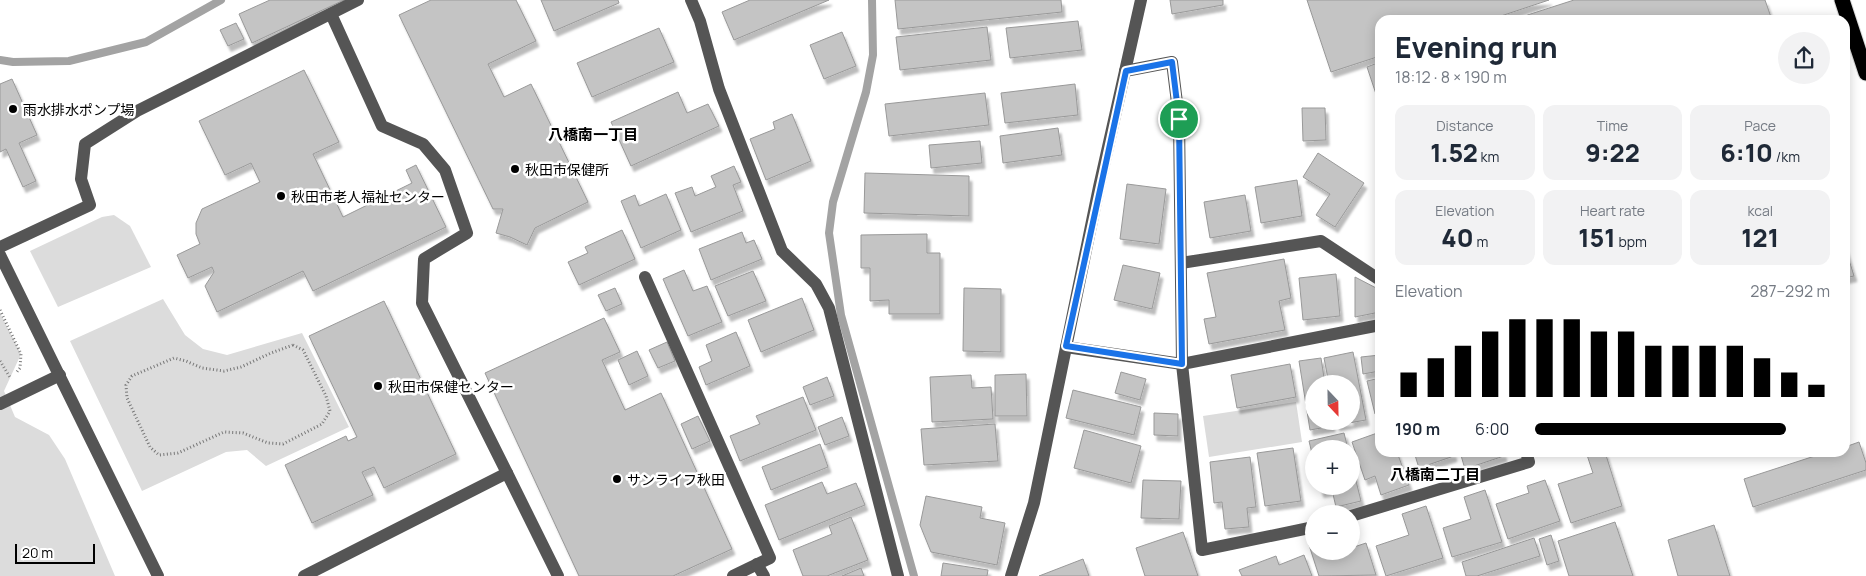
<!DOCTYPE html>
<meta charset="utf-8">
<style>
body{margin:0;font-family:Manrope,"Noto Sans JP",sans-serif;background:#f2f2f3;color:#1f2937;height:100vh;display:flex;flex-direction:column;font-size:19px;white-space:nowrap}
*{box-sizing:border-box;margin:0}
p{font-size:16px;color:#747a83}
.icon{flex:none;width:28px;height:28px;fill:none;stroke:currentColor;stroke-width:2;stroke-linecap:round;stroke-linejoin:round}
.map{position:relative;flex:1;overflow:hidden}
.panel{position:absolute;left:1375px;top:15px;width:475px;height:442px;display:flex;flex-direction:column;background:#fff;border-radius:15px;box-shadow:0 2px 12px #0003}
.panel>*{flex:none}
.needle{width:32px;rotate:158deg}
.buttons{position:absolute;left:1305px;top:375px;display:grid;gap:10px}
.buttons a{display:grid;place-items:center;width:55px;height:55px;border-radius:50%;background:#fff;box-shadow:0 2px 12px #0003;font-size:25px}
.scale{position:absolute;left:15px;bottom:12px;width:80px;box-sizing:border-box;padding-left:5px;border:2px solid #000;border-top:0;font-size:14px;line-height:18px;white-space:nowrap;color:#000;-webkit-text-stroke:4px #fff;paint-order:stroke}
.pin{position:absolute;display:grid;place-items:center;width:42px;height:42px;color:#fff;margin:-21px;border:2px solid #fff;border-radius:50%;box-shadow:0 1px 5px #0007}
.round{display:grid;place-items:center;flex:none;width:52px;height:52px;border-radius:26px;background:#f2f2f3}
.overview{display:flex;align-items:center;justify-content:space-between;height:85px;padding:0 20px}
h1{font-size:28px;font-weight:800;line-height:38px}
.metrics{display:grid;grid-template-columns:repeat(3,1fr);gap:8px;height:85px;padding:5px 20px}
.metrics div{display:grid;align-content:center;border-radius:12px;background:#f2f2f3;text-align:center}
.metrics b{font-size:25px;font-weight:800}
.metrics small{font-size:14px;font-weight:400}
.metrics p{font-size:14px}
.chart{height:140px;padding:10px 20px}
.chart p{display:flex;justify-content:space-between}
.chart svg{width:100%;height:90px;margin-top:5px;stroke:#000;stroke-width:6}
ul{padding:0 20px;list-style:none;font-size:16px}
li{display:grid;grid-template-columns:80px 60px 1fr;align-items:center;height:38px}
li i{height:12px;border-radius:6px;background:#000}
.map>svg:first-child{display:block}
</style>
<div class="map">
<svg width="1866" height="576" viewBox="0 0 1866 576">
<defs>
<filter id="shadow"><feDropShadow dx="3" dy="5.5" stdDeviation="1" flood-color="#0004"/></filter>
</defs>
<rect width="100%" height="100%" fill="#fff"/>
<g fill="#dcdcdc">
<path d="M114 215 130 226 151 267 58 307 30 251 102 217Z"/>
<path d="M163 299 185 335 203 349 227 355 302 333 349 427 266 466 247 450 226 452 142 491 70 341Z"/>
<path d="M0 313 21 354 4 391 15 417 49 435 65 459 115 576H0Z"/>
<path d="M1296 402 1302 442 1209 457 1203 416Z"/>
</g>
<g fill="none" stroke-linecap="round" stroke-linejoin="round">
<g stroke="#a3a3a3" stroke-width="8">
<path d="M872 0 873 55 866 92 833 202 829 233 841 315 914 576"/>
<path d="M0 60 13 62 69 61 146 42 221 0"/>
</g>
</g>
<g fill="#c4c4c4" stroke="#999" filter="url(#shadow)">
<path d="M270 0H344L252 43 239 14Z"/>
<path d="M431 0H516L536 41 488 64 504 97 531 84 588 202 535 228 527 245 510 237 496 233 503 209H493L399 15Z"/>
<path d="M541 0H618L619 3 554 31Z"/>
<path d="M750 0H829L734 40 722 12Z"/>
<path d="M895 0H1061L1062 12 898 29Z"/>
<path d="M1170 0H1223V5L1172 14Z"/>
<path d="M1307 0H1549L1489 20H1380V56L1331 72Z"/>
<path d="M1574 0H1765L1772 20H1512Z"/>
<path d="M1078 21 1082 50 1010 58 1006 28Z"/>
<path d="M236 23 244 39 228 46 220 30Z"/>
<path d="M987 27 991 60 900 70 896 37Z"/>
<path d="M659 28 674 62 592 97 577 63Z"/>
<path d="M842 32 856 66 824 79 810 45Z"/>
<path d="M1380 62V106L1367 67Z"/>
<path d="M304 70 339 142 313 154 343 217 412 183 406 170 416 165 446 227 313 291 303 271 217 312 205 286 214 272 212 267 188 278 177 255 200 244 196 234V223L202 209 260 182 251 163 225 175 199 121Z"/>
<path d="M12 79 37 135 19 143 36 181 23 187 6 149 0 152V84Z"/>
<path d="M1075 84 1078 115 1005 123 1001 93Z"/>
<path d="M678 92 687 113 708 104 719 126 631 166 611 122Z"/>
<path d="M985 93 989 125 889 136 885 104Z"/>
<path d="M1302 108H1325L1326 140 1303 141Z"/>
<path d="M792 114 811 161 766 180 750 139 775 129 773 122Z"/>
<path d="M1058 128 1062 155 1003 163 1000 136Z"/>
<path d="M980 141 982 163 931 168 929 145Z"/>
<path d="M1318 153 1364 183 1335 227 1316 215 1330 194 1303 177Z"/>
<path d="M734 166 741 182 733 185 743 211 691 232 675 193 692 187 695 196 716 187 711 176Z"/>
<path d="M865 173 969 176V216L864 213Z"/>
<path d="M1297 180 1302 216 1261 223 1255 187Z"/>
<path d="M1127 184 1166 189 1159 244 1120 239Z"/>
<path d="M666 194 681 230 641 248 621 201 635 195 639 206Z"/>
<path d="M1245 195 1251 231 1210 238 1204 202Z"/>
<path d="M622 230 635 259 579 285 568 262 588 253 585 247Z"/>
<path d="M742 232 746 243 754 240 762 259 711 280 699 249Z"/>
<path d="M927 234V253H940V314H889V300L870 301V268H861V235Z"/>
<path d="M1845 247 1854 276 1845 278Z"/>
<path d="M1284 259 1291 298 1279 301 1285 330 1209 344 1204 319 1216 317 1207 273Z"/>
<path d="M1123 265 1160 273 1152 309 1114 300Z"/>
<path d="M684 270 693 291 707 286 722 322 688 336 663 279Z"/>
<path d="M753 271 766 301 728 316 715 286Z"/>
<path d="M1336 274 1340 316 1303 320 1299 278Z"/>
<path d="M1355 277 1380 290V312L1355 317Z"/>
<path d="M615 288 622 304 606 311 598 295Z"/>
<path d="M964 288 1001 289V352L963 351Z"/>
<path d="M802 298 814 330 761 352 748 320Z"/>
<path d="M384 301 456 454 384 488 374 467 362 472 373 495 312 523 285 465 346 436 348 441 357 437 309 336Z"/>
<path d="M604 318 620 352 602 360 625 410 661 393 732 549 673 576H579L485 373Z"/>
<path d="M736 332 750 366 706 385 699 367 712 361 706 345Z"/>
<path d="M667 342 675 361 658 368 649 350Z"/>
<path d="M637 351 648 376 629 385 618 360Z"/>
<path d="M1353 352 1366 420 1337 425 1336 421H1351V384H1329L1324 358Z"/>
<path d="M1380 355V371L1363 374 1361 357Z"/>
<path d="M1321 358 1325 384H1314V421H1331L1332 426 1310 430 1299 361Z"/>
<path d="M1290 364 1296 397 1237 408 1231 375Z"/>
<path d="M1121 372 1146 379 1140 400 1115 393Z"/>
<path d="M1026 374 1027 416H995V375Z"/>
<path d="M971 375 972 388 991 387 993 419 932 422 930 377Z"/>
<path d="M827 377 834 396 810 405 803 387Z"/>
<path d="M1380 378V413L1375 414 1367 381Z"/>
<path d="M1073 390 1141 407 1134 435 1066 418Z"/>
<path d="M803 397 816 430 740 461 730 436 760 424 756 416Z"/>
<path d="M1154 413 1178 414V436L1154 435Z"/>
<path d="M698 416 710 441 692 449 681 424Z"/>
<path d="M842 417 849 436 825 445 818 427Z"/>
<path d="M995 424 998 461 924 465 921 429Z"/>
<path d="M1084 430 1141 446 1131 483 1074 468Z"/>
<path d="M1380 432V452H1397L1409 485 1381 495 1375 476 1365 480 1352 442Z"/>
<path d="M1344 433 1348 449H1314V462L1309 441Z"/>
<path d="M1859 442 1866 463V470L1753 507 1744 479 1827 452H1845V447Z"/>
<path d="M820 444 828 467 771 490 762 467Z"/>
<path d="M1293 448 1301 501 1265 506 1257 453Z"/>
<path d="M1414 452H1453L1454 456 1419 468Z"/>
<path d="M1460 452H1503L1504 456 1465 469Z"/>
<path d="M1596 452H1605L1622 506 1571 523 1558 484 1593 473 1587 455Z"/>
<path d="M1250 457 1256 507 1247 508 1249 527 1225 529 1222 502 1214 503 1210 462Z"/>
<path d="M1351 461 1361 501 1336 507 1332 490 1321 492 1319 486H1351Z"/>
<path d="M1143 480 1181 481 1179 519 1141 518Z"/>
<path d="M1545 480 1560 521 1508 539 1496 504 1529 493 1527 486Z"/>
<path d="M822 482 827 494 856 483 865 505 779 540 765 505Z"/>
<path d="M1485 490 1502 542 1452 557 1443 528 1471 519 1464 497Z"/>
<path d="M926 496 982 507 980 518 1005 523 997 565 931 552 920 525Z"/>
<path d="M1426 506 1443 558 1386 576 1376 546 1409 535 1402 514Z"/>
<path d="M851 517 868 560 827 576H803L793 550 832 534 829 526Z"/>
<path d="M1615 522 1633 576H1569L1558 541Z"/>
<path d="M1714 525 1730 576H1678L1668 540Z"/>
<path d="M1183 532 1198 576H1145L1136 548Z"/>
<path d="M1551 535 1559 561 1547 565 1539 539Z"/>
<path d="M1534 538 1540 556 1477 576H1466L1462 562Z"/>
<path d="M1314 543V551H1335L1336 553 1351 551V548L1366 543 1376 575 1319 576 1309 545Z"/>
<path d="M1304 555 1312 576H1242L1239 570 1276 556 1279 565Z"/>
<path d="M1083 559 1089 576H1039Z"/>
<path d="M943 563 988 570 987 576H941Z"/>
<path d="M861 568 864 576H842Z"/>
</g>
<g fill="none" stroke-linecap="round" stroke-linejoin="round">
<defs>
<path id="highway" d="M1842 0 1866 73"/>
</defs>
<use href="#highway" stroke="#dbdbdb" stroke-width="17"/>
<g stroke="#777" stroke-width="3" stroke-dasharray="1 2.5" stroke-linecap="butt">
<path d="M0 310 21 354 20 368 16 373"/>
<path d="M293 345 303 350 326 396 330 411 322 424 283 444 268 443 243 433 224 432 178 453 159 455 150 447 127 398 126 385 132 376 174 358 186 361 202 368 224 371 241 367 271 353Z"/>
<path d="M0 361 11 379"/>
</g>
<g stroke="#555" stroke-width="12">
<path d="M691 0 700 21 719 89 782 251 816 284 829 308 898 576"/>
<path d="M331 14 382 126 423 144 445 170 467 233 424 259 422 303 507 473"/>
<path d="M1125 71 1172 62 1179 119 1182 364 1202 550 1314 527"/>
<path d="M0 247 90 205 81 179 85 144 137 111 358 0"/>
<path d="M0 255 158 576"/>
<path d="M1181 263 1321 241 1380 280"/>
<path d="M645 277 770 558 733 576"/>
<path d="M1066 347 1182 364 1380 325"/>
<path d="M0 404 60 375"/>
<path d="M1351 516 1529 462 1526 452"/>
<path d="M757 564 764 576"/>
<path d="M304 576 507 473 558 576"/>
<path d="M1011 576 1034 503 1099 187 1141 0"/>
</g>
<use href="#highway" stroke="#000" stroke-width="15"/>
</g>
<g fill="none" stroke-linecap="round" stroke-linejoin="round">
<defs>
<path id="route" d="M1172 62 1179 119 1182 364 1066 346 1126 71Z"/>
</defs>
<use href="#route" stroke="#fff" stroke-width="10"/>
<use href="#route" stroke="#1a73e8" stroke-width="6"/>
</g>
<g fill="#000" stroke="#fff" stroke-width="2">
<circle cx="13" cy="109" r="5"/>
<circle cx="515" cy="169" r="5"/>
<circle cx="281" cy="196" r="5"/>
<circle cx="378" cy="386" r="5"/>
<circle cx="617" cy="479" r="5"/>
</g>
<g text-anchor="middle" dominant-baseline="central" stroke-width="5" stroke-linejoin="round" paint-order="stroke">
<g font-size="14" fill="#000" stroke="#fff" text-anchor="start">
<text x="23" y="109">雨水排水ポンプ場</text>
<text x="525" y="169">秋田市保健所</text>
<text x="291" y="196">秋田市老人福祉センター</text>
<text x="388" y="386">秋田市保健センター</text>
<text x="627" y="479">サンライフ秋田</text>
</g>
<g font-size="15" font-weight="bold" fill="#000" stroke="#fff">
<text x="593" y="134">八橋南一丁目</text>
<text x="1435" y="474">八橋南二丁目</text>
</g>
</g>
</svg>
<div class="buttons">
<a><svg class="needle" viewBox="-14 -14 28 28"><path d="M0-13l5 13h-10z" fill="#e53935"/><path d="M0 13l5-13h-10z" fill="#747a83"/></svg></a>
<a>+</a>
<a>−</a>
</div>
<div class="scale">20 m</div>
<div class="pin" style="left:1179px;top:119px;background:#1e9e55"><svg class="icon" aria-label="arrive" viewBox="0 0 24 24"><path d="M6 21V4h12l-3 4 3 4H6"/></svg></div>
<section class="panel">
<div class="overview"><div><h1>Evening run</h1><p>18:12 · 8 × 190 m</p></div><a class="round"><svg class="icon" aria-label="share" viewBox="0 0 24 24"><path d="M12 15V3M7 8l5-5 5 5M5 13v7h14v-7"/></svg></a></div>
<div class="metrics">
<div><p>Distance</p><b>1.52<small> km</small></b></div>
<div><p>Time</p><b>9:22</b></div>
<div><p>Pace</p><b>6:10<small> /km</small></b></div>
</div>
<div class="metrics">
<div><p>Elevation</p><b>40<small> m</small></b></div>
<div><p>Heart rate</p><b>151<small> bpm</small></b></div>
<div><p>kcal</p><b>121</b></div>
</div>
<div class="chart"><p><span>Elevation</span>287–292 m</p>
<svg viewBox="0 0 160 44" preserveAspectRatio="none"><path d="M5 44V32M15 44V25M25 44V19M35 44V12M45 44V6M55 44V6M65 44V6M75 44V12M85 44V12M95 44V19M105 44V19M115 44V19M125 44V19M135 44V25M145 44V32M155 44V38"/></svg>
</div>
<ul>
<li><b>190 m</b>6:00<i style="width:85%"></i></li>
</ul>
</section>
</div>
